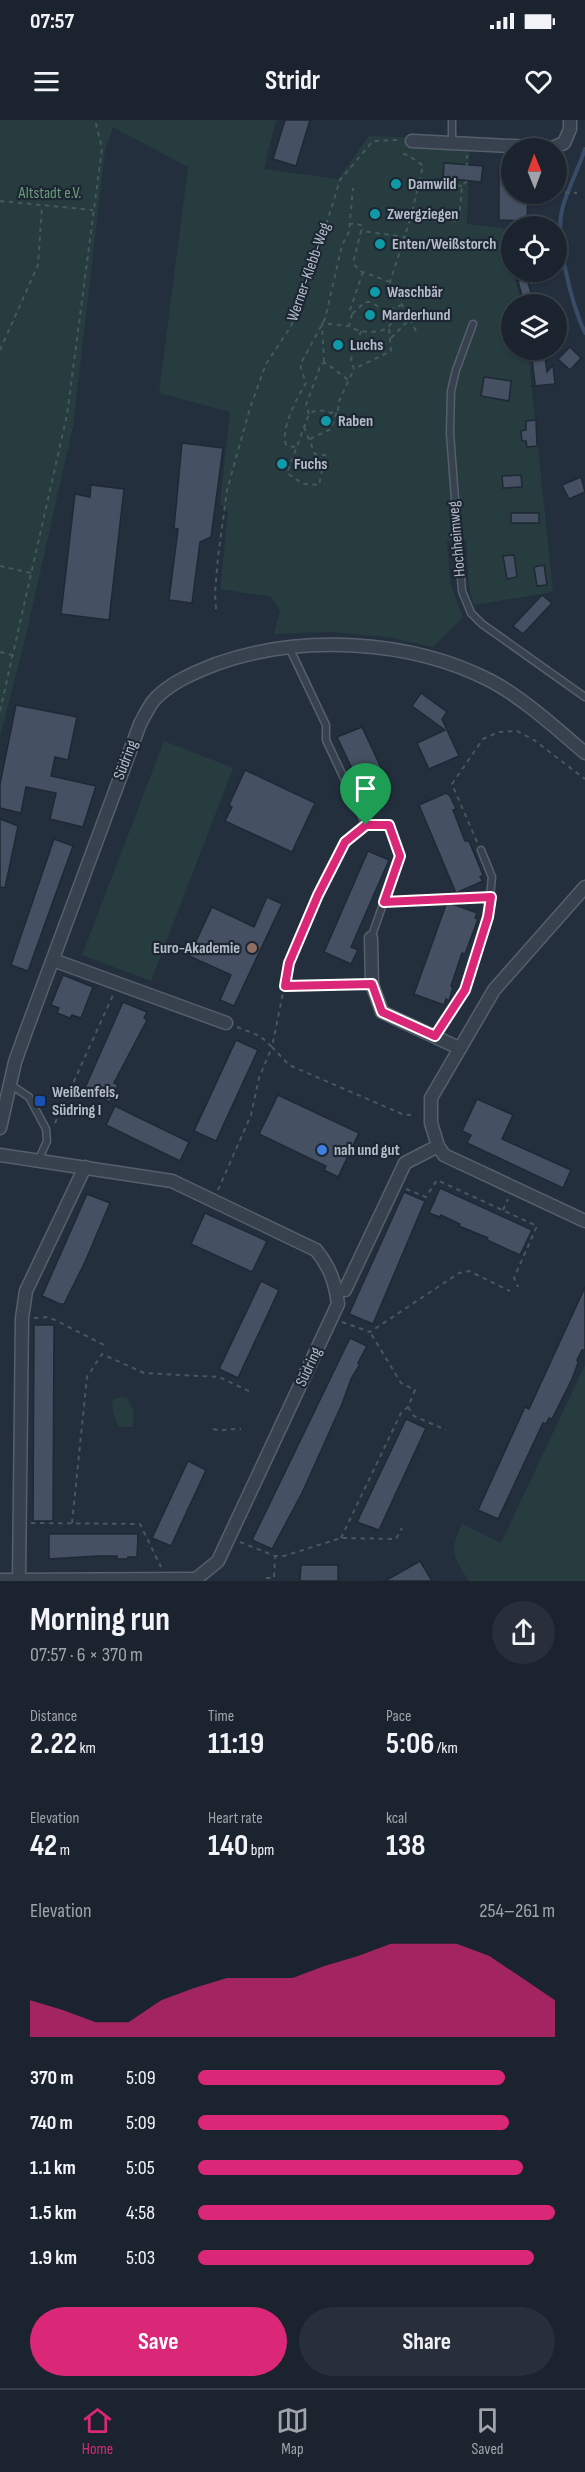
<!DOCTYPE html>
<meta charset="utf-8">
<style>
body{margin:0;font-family:"Sofia Sans Condensed",sans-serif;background:#282f3a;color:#f1f3f6;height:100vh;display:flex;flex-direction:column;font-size:22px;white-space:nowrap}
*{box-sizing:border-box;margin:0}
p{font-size:20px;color:#a0a4aa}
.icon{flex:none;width:33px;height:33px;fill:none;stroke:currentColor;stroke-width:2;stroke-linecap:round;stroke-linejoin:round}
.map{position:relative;height:1461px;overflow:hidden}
.drawer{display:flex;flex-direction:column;background:#1b232e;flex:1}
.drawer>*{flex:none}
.needle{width:39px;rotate:359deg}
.tools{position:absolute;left:501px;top:18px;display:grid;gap:12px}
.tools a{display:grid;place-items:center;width:66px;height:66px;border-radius:50%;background:#1b232e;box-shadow:0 2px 4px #0004,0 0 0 2px #39404a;font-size:30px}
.pin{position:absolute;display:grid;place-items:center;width:51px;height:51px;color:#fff;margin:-62px -26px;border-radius:50% 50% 50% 0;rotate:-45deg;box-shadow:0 0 6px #0007}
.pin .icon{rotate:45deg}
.round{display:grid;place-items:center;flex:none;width:63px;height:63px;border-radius:32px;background:#282f3a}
.headline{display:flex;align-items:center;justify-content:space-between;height:102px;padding:0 30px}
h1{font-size:33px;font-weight:700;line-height:45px}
.stats{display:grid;grid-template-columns:repeat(3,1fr);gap:9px;height:102px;padding:6px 30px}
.stats div{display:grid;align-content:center}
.stats b{font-size:30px;font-weight:700}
.stats small{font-size:16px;font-weight:400}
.stats p{font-size:16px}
.chart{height:168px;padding:12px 30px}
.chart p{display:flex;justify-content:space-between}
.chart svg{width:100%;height:108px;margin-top:6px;fill:#db2777;opacity:.7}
.button{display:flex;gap:12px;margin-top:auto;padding:12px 30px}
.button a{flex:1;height:69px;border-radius:36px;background:#db2777;color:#fff;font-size:24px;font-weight:700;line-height:69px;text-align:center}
.button a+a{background:#282f3a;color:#f1f3f6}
ul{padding:0 30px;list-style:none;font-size:20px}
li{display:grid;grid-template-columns:96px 72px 1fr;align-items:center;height:45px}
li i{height:15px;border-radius:8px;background:#db2777}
.status{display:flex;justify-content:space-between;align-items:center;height:42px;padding:0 30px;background:#1b232e;direction:ltr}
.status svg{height:16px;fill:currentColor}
header{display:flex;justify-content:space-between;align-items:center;height:78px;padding:0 30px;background:#1b232e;font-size:27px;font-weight:700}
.dock{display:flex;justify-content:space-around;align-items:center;height:84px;border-top:2px solid #39404a;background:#1b232e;font-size:16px;color:#a0a4aa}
.dock a{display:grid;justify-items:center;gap:3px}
.dock .selected{color:#db2777}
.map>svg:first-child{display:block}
</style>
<div class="status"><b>07:57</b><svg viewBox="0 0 49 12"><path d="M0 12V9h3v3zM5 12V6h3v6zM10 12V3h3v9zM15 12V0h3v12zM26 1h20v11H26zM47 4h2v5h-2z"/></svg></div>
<header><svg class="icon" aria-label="menu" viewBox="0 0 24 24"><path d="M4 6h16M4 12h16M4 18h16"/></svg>Stridr<svg class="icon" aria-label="heart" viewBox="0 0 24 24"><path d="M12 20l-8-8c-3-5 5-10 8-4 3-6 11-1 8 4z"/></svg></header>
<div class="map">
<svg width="585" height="1461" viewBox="0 0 585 1461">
<rect width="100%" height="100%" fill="#242f3e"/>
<g fill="#263c3f">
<path d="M0 0H276L264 49 338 59 369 16 470 19 467 104 503 108 512 152H513L522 184H512V230H528L553 472 474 485 469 468 466 420 447 421 450 462 463 497 433 527 387 517 332 512 274 514 280 491 271 477 220 469 228 392 220 383 230 292 159 273 188 47 113 7 105 31 73 307 24 524 0 616Z"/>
<path d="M164 621 233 648 151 861 82 835Z"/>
<path d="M585 1245V1461H469C453 1437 449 1431 462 1404L501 1423Z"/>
<path d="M121 1277 127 1278 134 1291 133 1307H118L113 1292 112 1280Z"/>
</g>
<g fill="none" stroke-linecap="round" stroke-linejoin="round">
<path stroke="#394c67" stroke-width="4" d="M585 29C579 48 566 72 562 90 555 120 572 185 585 213"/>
</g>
<g fill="#455162" stroke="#1f2835" stroke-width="1.5">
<path d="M285 0H310L296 46 273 39Z"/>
<path d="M444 43 483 46 481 62 443 58Z"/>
<path d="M499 46H512V74H528L527 101 499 100Z"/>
<path d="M527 158 534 184H524L518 161Z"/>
<path d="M570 227 581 238 570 250 558 239Z"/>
<path d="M531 230H544L547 252 553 245 555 264 533 266 535 264Z"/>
<path d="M484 257 511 261 509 281 481 276Z"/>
<path d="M536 300 537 326 527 327 526 321H522L521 311 526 310V301Z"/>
<path d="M182 323 223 328 211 417 200 422 192 483 169 480 178 409 174 408Z"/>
<path d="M521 355 522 367 503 368 502 356Z"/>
<path d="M581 357 585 372 569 379 562 365Z"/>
<path d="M91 365 124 369 109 500 61 494 75 374 90 377Z"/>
<rect x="511" y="393" width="28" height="10"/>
<path d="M514 435 517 457 507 459 503 436Z"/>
<path d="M544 445 547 465 537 466 534 447Z"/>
<path d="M542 475 552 483 523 514 513 506Z"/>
<path d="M421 573 447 592 442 599 459 636 429 649 417 623 445 610 412 586Z"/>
<path d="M16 585 77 597 68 640 55 637 51 656 96 666 83 707 50 699 56 673 26 667 21 693 0 688V664Z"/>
<path d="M362 607 391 669 367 680 337 617Z"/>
<path d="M245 650 315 683 292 732 225 701 232 687 229 685Z"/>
<path d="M446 673 450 676 456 689 453 690 465 721H469L483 755 480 757 483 761 456 773 419 685Z"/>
<path d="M0 699 18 706 5 768 0 767Z"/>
<path d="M54 719 73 726 28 851 11 845Z"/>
<path d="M368 731 389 740 351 827 358 830 351 844 324 832Z"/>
<path d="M267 777 282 784 234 886 220 880 231 855 189 836 212 787 254 807Z"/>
<path d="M447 782 477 793 475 798 478 799 465 834 462 833 451 866 453 867 449 881 446 879 444 885 414 874Z"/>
<path d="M63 855 93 867 81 898 72 895 70 898 57 893 59 888 51 885Z"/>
<path d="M123 882 147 892 144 898 147 900 114 963 118 965 110 982 84 970Z"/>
<path d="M236 920 258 930 216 1021 194 1011Z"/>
<path d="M278 975 359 1013 338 1057 324 1050 326 1046 259 1014Z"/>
<path d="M477 979 513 995 502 1019 571 1050 563 1068 467 1023 471 1015 462 1011Z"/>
<path d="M115 986 189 1022 180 1041 106 1005Z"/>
<path d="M440 1068 532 1110 520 1135 487 1120 488 1118 459 1106 460 1104 441 1095 440 1097 429 1093Z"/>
<path d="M404 1072 425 1081 373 1204 349 1194Z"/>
<path d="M87 1074 110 1083 85 1142 64 1184H60L42 1176Z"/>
<path d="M205 1093 267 1121 252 1152 191 1124Z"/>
<path d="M261 1161 279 1170 238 1258 219 1249Z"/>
<path d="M585 1167V1230H582L577 1240 578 1243 572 1259 552 1299 549 1298 546 1304 543 1303 498 1399 478 1390 525 1287 529 1289Z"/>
<path d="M34 1205H54L53 1401H33Z"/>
<path d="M350 1218 367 1226 358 1243 360 1244 351 1259 342 1284 302 1373 272 1429 252 1420Z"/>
<path d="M406 1299 426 1308 379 1410 357 1402Z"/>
<path d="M188 1341 206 1350 171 1426 152 1418Z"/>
<path d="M49 1414H138L137 1437H128V1439H117V1436H97L49 1439Z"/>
<path d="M420 1441 432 1461H385Z"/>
<path d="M301 1445H338V1461H300Z"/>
</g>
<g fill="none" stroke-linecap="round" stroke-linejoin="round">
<defs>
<g id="lane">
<path d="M452 23V0"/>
<path d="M473 204 456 250 451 271 450 313 462 471 471 493 482 504 585 577"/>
<path d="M289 527 326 605V620L366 705H389L400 736 371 818"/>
<path d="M435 916 465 870 488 797 492 757 481 730"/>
<path d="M11 965 29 977 46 1009 47 1021 39 1039"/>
</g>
<g id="street">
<path d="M412 21 552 28 564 23 570 9V0"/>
<path d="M585 767 494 870 431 978V1003L438 1026 444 1035 585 1101"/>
<path d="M371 818 372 864 382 892 459 928"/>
<path d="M53 840 226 903"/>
<path d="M0 1008 15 942 25 914 140 604C145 595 150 583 157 577 173 561 196 552 216 544 301 514 410 519 491 561 523 578 557 609 585 633"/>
<path d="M0 1035 172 1061 316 1130C330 1147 335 1162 338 1184L218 1441 196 1459"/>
<path d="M345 1170 405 1043 438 1026"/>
<path d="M0 1460 196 1459 197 1461"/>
<path d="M19 1460 22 1198 26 1171 85 1047"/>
</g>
</defs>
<use href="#lane" stroke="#565f6c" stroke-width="9"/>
<use href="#street" stroke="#565f6c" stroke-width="15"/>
<g stroke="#44595c" stroke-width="2" stroke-dasharray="4.5 4.5" stroke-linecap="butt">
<path d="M403 34C412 35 415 42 423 45L420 59"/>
<path d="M556 72 577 73"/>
<path d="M0 81 93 90"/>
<path d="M410 100 420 59 462 66"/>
<path d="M349 105 354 103 363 106 362 110"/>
<path d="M395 121 403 123"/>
<path d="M363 152 350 190 352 194 365 182H371L385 191 402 185"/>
<path d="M390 162 360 151 353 143 361 111 406 117"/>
<path d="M352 194 349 206C358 213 383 215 390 205 393 201 392 195 392 191"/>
<path d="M361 211 351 239 354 249 391 231 389 207"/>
<path d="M416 211 390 162 410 100 459 101 462 66 466 62 467 35"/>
<path d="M391 218 410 199"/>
<path d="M0 230 38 145 42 86"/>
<path d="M324 242 322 203 349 206"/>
<path d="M309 294 306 285 321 244 326 243 348 260"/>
<path d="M304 307 315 334 325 335 319 365 303 364 287 353 309 294C316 289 322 290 331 293L338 290 339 281 354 249"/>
<path d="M310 319 331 309 337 291"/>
<path d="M295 327 287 326C278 314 298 275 306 263L300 245 325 199 342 125 349 112 353 68"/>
<path d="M0 446 31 453"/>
<path d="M216 489 215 473 218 437 227 370 250 288 266 244 291 206 314 144 340 60 373 21 400 20"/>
<path d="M0 532 12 535"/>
<path d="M0 591 67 295 102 28 95 0"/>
<path d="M477 722 452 664 483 619 499 612 517 611 534 620 585 659"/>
<path d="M395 781 482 778"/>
<path d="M285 866 360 865"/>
<path d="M237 907 260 916 272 927 289 843 318 775 345 722 360 710"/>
<path d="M55 1003 113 875"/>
<path d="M406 1069 426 1077 437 1060 537 1106 514 1158 518 1167"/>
<path d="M218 1070 251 995 259 958 272 927 289 945 402 994 412 995"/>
<path d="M503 1090 508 1079"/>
<path d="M34 1198 49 1197 106 1226"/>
<path d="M342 1202 370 1212 459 1153 469 1151 510 1171"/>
<path d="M408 1287 414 1296 446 1310"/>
<path d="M213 1309C223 1312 231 1308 241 1309"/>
<path d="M31 1403 140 1404 161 1447"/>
<path d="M72 1403 87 1257 102 1234 144 1253 219 1257 253 1273"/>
<path d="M341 1418 401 1293 408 1287 415 1270 401 1263 370 1212"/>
<path d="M240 1422 275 1436H284L341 1418 396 1419 402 1408"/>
<path d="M266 1458H274L275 1436"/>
</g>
<use href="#lane" stroke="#38414e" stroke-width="6"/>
<use href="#street" stroke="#38414e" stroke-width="12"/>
</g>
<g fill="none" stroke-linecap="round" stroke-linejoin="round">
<defs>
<path id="route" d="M366 705H389L400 736 384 782 491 777 488 797 465 870 435 916 382 892 372 864 285 866 289 843 318 775 345 722Z"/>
</defs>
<use href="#route" stroke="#fff" stroke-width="12"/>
<use href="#route" stroke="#db2777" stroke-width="8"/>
</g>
<g fill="#0f9aa8" stroke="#1d2633" stroke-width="2">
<circle cx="396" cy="64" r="6"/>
<circle cx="375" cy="94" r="6"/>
<circle cx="380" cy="124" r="6"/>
<circle cx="375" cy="172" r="6"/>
<circle cx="370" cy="195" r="6"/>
<circle cx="338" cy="225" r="6"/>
<circle cx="326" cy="301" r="6"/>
<circle cx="282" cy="344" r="6"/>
</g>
<circle fill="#8d6e63" stroke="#1d2633" stroke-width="2" cx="252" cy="828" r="6"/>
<rect fill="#1a4fb4" stroke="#1d2633" stroke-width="2" x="34" y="975" width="12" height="12" rx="3"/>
<circle fill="#3f7fe0" stroke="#1d2633" stroke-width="2" cx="322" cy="1030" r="6"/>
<g text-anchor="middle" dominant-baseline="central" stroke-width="4.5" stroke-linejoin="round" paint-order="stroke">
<g font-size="16" font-weight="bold" fill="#b4bcc9" stroke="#1d2633" text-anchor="start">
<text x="408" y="64">Damwild</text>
<text x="387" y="94">Zwergziegen</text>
<text x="392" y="124">Enten/Weißstorch</text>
<text x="387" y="172">Waschbär</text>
<text x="382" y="195">Marderhund</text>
<text x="350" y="225">Luchs</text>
<text x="338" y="301">Raben</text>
<text x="294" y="344">Fuchs</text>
<text x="240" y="828" text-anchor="end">Euro-Akademie</text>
<text x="52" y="972">Weißenfels,<tspan x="52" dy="18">Südring I</tspan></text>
<text x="334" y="1030">nah und gut</text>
</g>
<g font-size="16" fill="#6b9a76" stroke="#1d2633">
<text x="50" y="73">Altstadt e.V.</text>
</g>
<g font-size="16" fill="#b4bcc9" stroke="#1d2633">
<text transform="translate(309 152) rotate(-71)">Werner-Klebb-Weg</text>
<text transform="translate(457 419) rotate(-95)">Hochheimweg</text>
<text transform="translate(126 640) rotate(-69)">Südring</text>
<text transform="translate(309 1247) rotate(-65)">Südring</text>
</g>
</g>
</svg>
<div class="tools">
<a><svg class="needle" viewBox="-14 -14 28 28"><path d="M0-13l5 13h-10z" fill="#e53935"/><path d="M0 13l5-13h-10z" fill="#a0a4aa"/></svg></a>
<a><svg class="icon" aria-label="locate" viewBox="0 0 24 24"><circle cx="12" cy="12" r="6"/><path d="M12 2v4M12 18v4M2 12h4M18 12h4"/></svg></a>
<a><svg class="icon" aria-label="layers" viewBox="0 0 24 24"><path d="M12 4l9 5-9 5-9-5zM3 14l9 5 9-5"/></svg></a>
</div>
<div class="pin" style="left:366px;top:705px;background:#1e9e55"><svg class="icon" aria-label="arrive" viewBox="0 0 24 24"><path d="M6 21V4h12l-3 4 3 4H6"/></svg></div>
</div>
<section class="drawer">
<div class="headline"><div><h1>Morning run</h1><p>07:57 · 6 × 370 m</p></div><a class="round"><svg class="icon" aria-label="share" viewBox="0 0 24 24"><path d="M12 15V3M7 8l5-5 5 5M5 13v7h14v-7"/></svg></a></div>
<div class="stats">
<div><p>Distance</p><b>2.22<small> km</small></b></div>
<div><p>Time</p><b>11:19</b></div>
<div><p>Pace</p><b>5:06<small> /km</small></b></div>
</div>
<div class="stats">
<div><p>Elevation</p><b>42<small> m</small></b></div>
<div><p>Heart rate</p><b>140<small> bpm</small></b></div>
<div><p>kcal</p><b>138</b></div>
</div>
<div class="chart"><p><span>Elevation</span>254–261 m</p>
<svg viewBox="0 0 160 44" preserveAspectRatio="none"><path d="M0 44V29L10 33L20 38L30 38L40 29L50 24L60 20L70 20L80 20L90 15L100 11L110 6L120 6L130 6L140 11L150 20L160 29V44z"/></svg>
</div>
<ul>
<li><b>370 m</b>5:09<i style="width:86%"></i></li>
<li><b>740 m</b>5:09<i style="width:87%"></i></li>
<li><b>1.1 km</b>5:05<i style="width:91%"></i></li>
<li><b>1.5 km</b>4:58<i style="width:100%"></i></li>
<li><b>1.9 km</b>5:03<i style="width:94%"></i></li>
</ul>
<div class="button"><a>Save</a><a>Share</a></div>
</section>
<nav class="dock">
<a class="selected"><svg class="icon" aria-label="home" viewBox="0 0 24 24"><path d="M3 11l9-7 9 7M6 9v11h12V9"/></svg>Home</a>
<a><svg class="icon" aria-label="map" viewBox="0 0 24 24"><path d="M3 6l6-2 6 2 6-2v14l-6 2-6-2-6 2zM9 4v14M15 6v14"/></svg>Map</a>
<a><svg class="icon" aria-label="saved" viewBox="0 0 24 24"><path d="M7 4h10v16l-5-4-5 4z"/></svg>Saved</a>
</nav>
